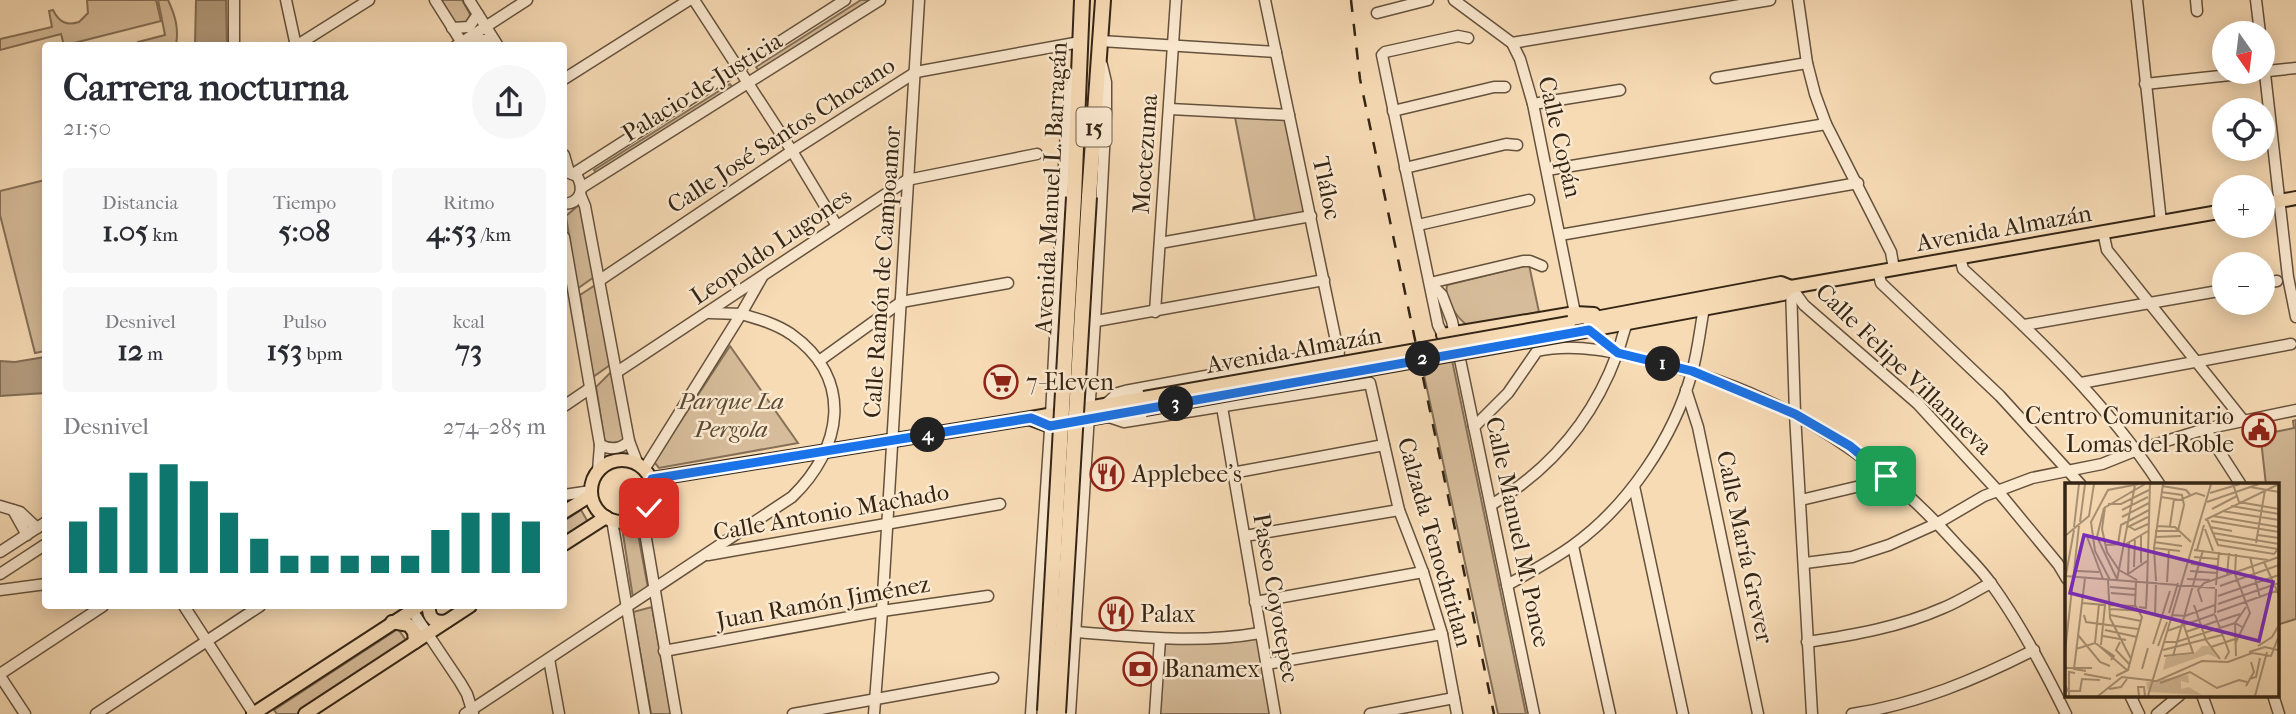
<!DOCTYPE html>
<html lang="es">
<meta charset="utf-8">
<style>
body{margin:0;font-family:"IM FELL French Canon",serif;background:#f7f7f7;color:#2b2b33;height:100vh;display:flex;flex-direction:column;font-size:26px;white-space:nowrap}
*{box-sizing:border-box;margin:0}
p{font-size:23px;color:#7c7c81}
.icon{flex:none;width:38px;height:38px;fill:none;stroke:currentColor;stroke-width:2;stroke-linecap:round;stroke-linejoin:round}
.map{position:relative;flex:1;overflow:hidden}
.drawer{position:absolute;left:42px;top:42px;width:525px;height:567px;display:flex;flex-direction:column;background:#fff;border-radius:7px;box-shadow:0 4px 18px #0003}
.drawer>*{flex:none}
.needle{width:46px;rotate:166deg}
.tools{position:absolute;left:2212px;top:21px;display:grid;gap:14px}
.tools a{display:grid;place-items:center;width:63px;height:63px;border-radius:50%;background:#fff;box-shadow:0 4px 18px #0003;font-size:35px}
.pin{position:absolute;display:grid;place-items:center;width:60px;height:60px;color:#fff;margin:-30px;border-radius:14px;box-shadow:0 4px 10px #0006}
.km{position:absolute;width:35px;height:35px;margin:-18px;border-radius:50%;background:#222;color:#fff;font-size:19px;line-height:35px;text-align:center}
.round{display:grid;place-items:center;flex:none;width:74px;height:74px;border-radius:37px;background:#f7f7f7}
.overview{display:flex;align-items:center;justify-content:space-between;height:119px;padding:0 21px}
h1{font-size:38px;font-weight:800;line-height:52px}
.figures{display:grid;grid-template-columns:repeat(3,1fr);gap:10px;height:119px;padding:7px 21px}
.figures div{display:grid;align-content:center;border-radius:7px;background:#f7f7f7;text-align:center}
.figures b{font-size:30px;font-weight:800}
.figures small{font-size:19px;font-weight:400}
.figures p{font-size:19px}
.chart{height:196px;padding:14px 21px}
.chart p{display:flex;justify-content:space-between}
.chart svg{width:100%;height:126px;margin-top:7px;stroke:#0f766e;stroke-width:6}
.map>svg:first-child{display:block}
</style>
<div class="map">
<svg width="2296" height="714" viewBox="0 0 2296 714">
<rect width="100%" height="100%" fill="#f7dbb5"/>
<filter id="stains"><feTurbulence type="fractalNoise" baseFrequency=".00286" numOctaves="4"/><feColorMatrix values="0 0 0 0 .2 0 0 0 0 .09 0 0 0 0 .02 0 0 0 .5 -.17"/></filter>
<radialGradient id="worn" r=".72"><stop offset=".6" stop-color="#630" stop-opacity="0"/><stop offset="1" stop-color="#630" stop-opacity=".3"/></radialGradient>
<g fill="#d6bc9a" stroke="#857058" stroke-width="2">
<path d="M87 0H156L161 21 66 45H64L61 34 0 50V39L52 27 49 11 53 10C59 22 66 26 79 22L88 13Z"/>
<path d="M158 0H168C175 15 179 28 176 45H139L138 42 165 35Z"/>
<path d="M439 0H462L470 14 469 22 454 25Z"/>
<path d="M861 0H871L759 71 756 67Z"/>
<path d="M730 84 733 88 597 174 594 170Z"/>
<path d="M1234 112 1289 115 1311 216 1256 226Z"/>
<path d="M45 180V351L35 353 0 215V191Z"/>
<path d="M581 203 594 277 577 289 566 216Z"/>
<path d="M1529 265 1539 312 1468 326C1456 317 1444 299 1447 285Z"/>
<path d="M597 284 610 365 593 377 580 295Z"/>
<path d="M730 346 798 443 659 468 654 462Z"/>
<path d="M1452 360 1526 714H1498L1422 366Z"/>
<path d="M611 372 624 441 605 444 596 387Z"/>
<path d="M2296 420V619L2277 625V485H2266L2261 440 2270 433 2294 428 2293 421Z"/>
<path d="M581 510 588 522 564 539V521Z"/>
<path d="M623 534H638L648 588 633 598Z"/>
<path d="M652 607 671 714H651L633 612Z"/>
<path d="M398 629 408 643 302 714H277L274 710Z"/>
<path d="M1260 633 1275 714H1155L1160 639Z"/>
</g>
<g fill="#b59d7f" stroke="#816d55" stroke-width="2">
<path d="M196 0H226L227 45H195Z"/>
<path d="M45 357V393L0 396V361L15 362Z"/>
</g>
<g fill="none" stroke-linecap="round" stroke-linejoin="round">
<defs>
<g id="minor">
<path d="M286 0 296 46"/>
<path d="M435 0 464 46"/>
<path d="M469 0 498 46"/>
<path d="M694 0 792 151 837 226"/>
<path d="M1265 0 1342 370"/>
<path d="M1454 0 1512 43 1520 59 1533 104 1575 313V319"/>
<path d="M1798 0 1807 63 1815 94 1826 124 1891 252 1894 269"/>
<path d="M2137 0 2161 222"/>
<path d="M2196 0 2197 11"/>
<path d="M2256 0 2260 33"/>
<path d="M1377 13 1428 0"/>
<path d="M452 28 469 27 478 14"/>
<path d="M1101 41 1276 52"/>
<path d="M1512 43 1770 0"/>
<path d="M234 46V0"/>
<path d="M296 46 369 0"/>
<path d="M456 46 527 0"/>
<path d="M474 46 481 40H494"/>
<path d="M2263 56 2288 277 2296 317"/>
<path d="M1716 78 1807 63"/>
<path d="M564 79 689 0"/>
<path d="M2145 84 2296 68"/>
<path d="M1533 104 1620 90"/>
<path d="M1170 109 1289 115"/>
<path d="M1393 111 1494 87H1505"/>
<path d="M564 155 569 172"/>
<path d="M1405 168 1506 144 1517 145"/>
<path d="M1547 170 1826 124"/>
<path d="M564 171 577 176C585 190 580 203 564 204"/>
<path d="M573 174 845 0"/>
<path d="M581 188 880 0"/>
<path d="M580 194 585 206 629 441 637 462"/>
<path d="M1418 225 1529 200"/>
<path d="M2103 232 2107 250 2243 420"/>
<path d="M1560 235 1858 183"/>
<path d="M564 237 600 445 598 471"/>
<path d="M1160 243 1311 216"/>
<path d="M1960 257 1963 269C2035 335 2106 402 2160 485"/>
<path d="M1878 271 1881 283 2000 396 2081 485"/>
<path d="M600 280 792 151 916 72 1080 42"/>
<path d="M1430 283 1442 295 1452 321 1534 714"/>
<path d="M1430 283 1523 261H1530L1542 266"/>
<path d="M2263 283 2277 281"/>
<path d="M1791 287 1795 414 1812 714"/>
<path d="M1791 287 1804 305 1918 404 1997 490 2058 564 2067 579"/>
<path d="M1155 312 1176 0"/>
<path d="M1091 322 1324 280"/>
<path d="M2024 325 2224 290"/>
<path d="M1589 330 1616 352"/>
<path d="M1445 339 1438 325 1382 55 1385 52 1458 36 1468 38"/>
<path d="M819 361 901 302 1008 283"/>
<path d="M617 372 907 180 1037 154"/>
<path d="M2081 383 2291 344"/>
<path d="M1686 390 1698 427 1758 714"/>
<path d="M1106 404 1118 393 1125 391 1339 351"/>
<path d="M564 406 589 389"/>
<path d="M1222 407 1275 714"/>
<path d="M1106 416 1124 422 1370 383 1399 510 1423 572 1442 634 1457 714"/>
<path d="M1474 427 1508 393 1537 351C1576 342 1619 353 1658 363 1777 391 1876 454 1957 545 1969 558 1982 570 1992 585 2021 625 2044 669 2066 714"/>
<path d="M2205 429 2241 485"/>
<path d="M600 445C611 450 620 450 629 441"/>
<path d="M645 468 741 314 710 313"/>
<path d="M1232 473 1384 445"/>
<path d="M1634 486 1683 714"/>
<path d="M564 495 591 491"/>
<path d="M1801 500 1860 486 1886 476"/>
<path d="M1491 505C1550 470 1593 419 1617 354 1621 344 1623 333 1627 323"/>
<path d="M0 506 20 512 37 528"/>
<path d="M13 510 27 535"/>
<path d="M642 515 676 714"/>
<path d="M612 520 645 714"/>
<path d="M1245 536 1399 510"/>
<path d="M1573 546 1610 714"/>
<path d="M0 552 46 522"/>
<path d="M708 555 1000 504"/>
<path d="M1805 563 1852 557 1889 545 1938 523 1984 496 2032 478 2102 464 2137 450 2205 429 2296 410"/>
<path d="M0 574 46 544"/>
<path d="M1507 585C1529 573 1551 561 1572 546 1627 507 1674 438 1692 372 1698 351 1700 329 1704 308"/>
<path d="M0 590 46 584"/>
<path d="M1255 602 1423 572"/>
<path d="M184 606 254 714"/>
<path d="M409 606 460 682 467 694 473 713"/>
<path d="M1076 632C1139 637 1197 644 1260 633"/>
<path d="M1807 642C1854 635 1900 627 1943 608 1960 601 1975 591 1991 583"/>
<path d="M664 651 882 611 988 596"/>
<path d="M549 659 559 714"/>
<path d="M1267 664 1442 634"/>
<path d="M0 674 103 606"/>
<path d="M0 676 25 714"/>
<path d="M2130 695 2139 714"/>
<path d="M2202 695 2209 714"/>
<path d="M2273 695 2279 714"/>
<path d="M96 714 260 606"/>
<path d="M465 714 792 497C842 449 855 379 791 334 776 324 759 319 741 314L762 277"/>
<path d="M793 714 993 678"/>
<path d="M874 714 882 611 919 0"/>
<path d="M1031 714 1051 415 1067 109 1070 89 1076 73"/>
<path d="M1070 714 1095 321 1106 111V82L1102 65"/>
<path d="M1155 714 1160 639"/>
<path d="M1370 714 1454 698"/>
<path d="M1852 714C1917 704 1975 680 2034 650"/>
<path d="M2157 714 2180 695"/>
</g>
<g id="major">
<path d="M2263 204 2296 198"/>
<path d="M1569 323 1781 283 1791 287"/>
<path d="M1585 331 1783 294 1791 287 2224 211"/>
<path d="M1443 335 1575 313 1594 314"/>
<path d="M1031 419 1050 426 1145 409"/>
<circle cx="622" cy="491" r="31"/>
<path d="M652 479 1031 418 1144 398"/>
<path d="M564 512 591 495"/>
<path d="M564 544 606 517"/>
<path d="M429 606C428 618 435 624 447 621"/>
<path d="M392 622 409 625 414 632 415 642"/>
<path d="M253 714 419 606"/>
<path d="M305 714 470 606"/>
</g>
<g id="highway">
<path d="M1074 197 1082 0"/>
<path d="M1089 197 1103 0"/>
</g>
</defs>
<use href="#minor" stroke="#65523d" stroke-width="13"/>
<use href="#major" stroke="#342515" stroke-width="16"/>
<use href="#highway" stroke="#342515" stroke-width="18"/>
<use href="#minor" stroke="#fae8cf" stroke-width="10"/>
<use href="#major" stroke="#f7dbb5" stroke-width="12"/>
<use href="#highway" stroke="#f7dbb5" stroke-width="14"/>
<path stroke="#342515" stroke-width="2.5" stroke-dasharray="12 12" stroke-linecap="butt" d="M1351 0 1360 79 1494 714"/>
<defs>
<g id="major-bridge">
<path d="M1144 398 1569 323"/>
<path d="M1145 409 1585 331"/>
</g>
<g id="highway-bridge">
<path d="M1045 711 1074 197"/>
<path d="M1058 713 1089 197"/>
</g>
</defs>
<use href="#major-bridge" stroke="#342515" stroke-width="16" stroke-linecap="butt"/>
<use href="#highway-bridge" stroke="#342515" stroke-width="18" stroke-linecap="butt"/>
<use href="#major-bridge" stroke="#f7dbb5" stroke-width="12"/>
<use href="#highway-bridge" stroke="#f7dbb5" stroke-width="14"/>
</g>
<g fill="none" stroke-linecap="round" stroke-linejoin="round">
<defs>
<path id="route" d="M649 508 653 499 652 479 1031 418 1050 426 1589 330 1618 353 1692 371 1795 414 1850 446 1886 476"/>
</defs>
<use href="#route" stroke="#fff" stroke-width="14"/>
<use href="#route" stroke="#1a73e8" stroke-width="9"/>
</g>
<defs>
<symbol id="supermarket-ring" viewBox="-11 -11 22 22"><circle r="9.5" fill="#fae8cf" stroke="#8f2418" stroke-width="1.5"/><path d="M-6-5.5h2.5l.6 2H6L4.5 2H-2.5L-4.4-4H-6ZM-1.5 3.2a1.3 1.3 0 1 0 .1 0ZM3 3.2a1.3 1.3 0 1 0 .1 0Z" fill="#8f2418"/></symbol>
<symbol id="civic-ring" viewBox="-11 -11 22 22"><circle r="9.5" fill="#fae8cf" stroke="#8f2418" stroke-width="1.5"/><path d="M-.6-6.5H3V-4.5H.6V-3L4-1V1h2V6H-6V1h2V-1L-.6-3ZM-1.2 2.5V6h2.4V2.5Z" fill="#8f2418"/></symbol>
<symbol id="restaurant-ring" viewBox="-11 -11 22 22"><circle r="9.5" fill="#fae8cf" stroke="#8f2418" stroke-width="1.5"/><path d="M-5-6h1v4h1v-4h1v4h1v-4h1v5L-1.5 .5V6h-2V.5L-5-1ZM5-6V6H3V1.5H1.5Q1.5-4 5-6Z" fill="#8f2418"/></symbol>
<symbol id="bank-ring" viewBox="-11 -11 22 22"><circle r="9.5" fill="#fae8cf" stroke="#8f2418" stroke-width="1.5"/><path d="M-6-4H6V4H-6ZM0-2.3a2.3 2.3 0 1 0 0 4.6a2.3 2.3 0 1 0 0-4.6Z" fill="#8f2418"/></symbol>
</defs>
<g fill-rule="evenodd">
<use href="#supermarket-ring" x="982" y="363" width="38" height="38"/>
<use href="#civic-ring" x="2240" y="411" width="38" height="38"/>
<use href="#restaurant-ring" x="1088" y="455" width="38" height="38"/>
<use href="#restaurant-ring" x="1097" y="595" width="38" height="38"/>
<use href="#bank-ring" x="1121" y="650" width="38" height="38"/>
</g>
<g text-anchor="middle" dominant-baseline="central" stroke-width="5" stroke-linejoin="round" paint-order="stroke">
<rect fill="#fae8cf" stroke="#6f604d" stroke-width="2" x="1076.5" y="107.5" width="35" height="39" rx="5"/>
<g font-size="23" font-weight="bold" fill="#342515">
<text x="1094" y="127">15</text>
</g>
<g font-size="24" fill="#342515" stroke="#fae8cf">
<text transform="translate(702 87) rotate(-32)">Palacio de Justicia</text>
<text transform="translate(781 135) rotate(-33)">Calle José Santos Chocano</text>
<text transform="translate(1560 137) rotate(77)">Calle Copán</text>
<text transform="translate(1145 154) rotate(-86)">Moctezuma</text>
<text transform="translate(1051 188) rotate(-87)">Avenida Manuel L. Barragán</text>
<text transform="translate(1327 188) rotate(78)">Tláloc</text>
<text transform="translate(2004 228) rotate(-10)">Avenida Almazán</text>
<text transform="translate(771 246) rotate(-34)">Leopoldo Lugones</text>
<text transform="translate(882 272) rotate(-86)">Calle Ramón de Campoamor</text>
<text transform="translate(1294 350) rotate(-10)">Avenida Almazán</text>
<text transform="translate(1904 369) rotate(44)">Calle Felipe Villanueva</text>
<text transform="translate(831 512) rotate(-10)">Calle Antonio Machado</text>
<text transform="translate(1518 532) rotate(78)">Calle Manuel M. Ponce</text>
<text transform="translate(1435 542) rotate(74)">Calzada Tenochtitlan</text>
<text transform="translate(1745 547) rotate(78)">Calle María Grever</text>
<text transform="translate(1276 598) rotate(80)">Paseo Coyotepec</text>
<text transform="translate(823 602) rotate(-10)">Juan Ramón Jiménez</text>
</g>
<g font-size="24" fill="#342515" stroke="#fae8cf" text-anchor="start">
<text x="1026" y="382">7-Eleven</text>
<text x="2234" y="416" text-anchor="end">Centro Comunitario<tspan x="2234" dy="28">Lomas del Roble</tspan></text>
<text x="1132" y="474">Applebee's</text>
<text x="1140" y="614">Palax</text>
<text x="1164" y="669">Banamex</text>
</g>
<g font-size="24" font-style="italic" fill="#5c4b36" stroke="#fae8cf">
<text x="731" y="401">Parque La<tspan x="731" dy="28">Pergola</tspan></text>
</g>
</g>
<g transform="translate(2065 483)">
<rect width="214" height="214" fill="#f7dbb5"/>
<path d="M137 163H144L153 175 143 171 98 187 101 174 129 171ZM123 192 124 200 116 198V206L124 204 137 212 83 209 81 199Z" fill="#d6bc9a"/>
<path fill="none" stroke="#a99275" stroke-width="2" d="M168 1 174 19 214 26M97 3 121 7 126 13M185 4 214 9M145 10 175 1M96 14 115 17 131 10 140 13M142 19 194 1M43 21H56L84 7M166 23 214 31M40 24 37 46 42 69 54 87 72 97M39 25 32 54 52 96M39 25 80 1M147 26 172 13M57 27 83 14M157 28 214 37M148 33 214 44M57 34 84 20M142 36 153 62 209 71 214 65M140 37 214 1M146 38 214 49M15 39 20 1M63 43 70 47 83 41M92 43 110 44 126 59M105 43 109 16M9 44 14 1M63 44 83 34M145 44 167 48M140 46 148 68M90 48H113L119 22 117 12 96 9M148 50 214 61M21 51 38 96M193 52 214 55M0 53 24 33 29 1M90 54 116 53M150 56 213 66M89 59 117 63M191 60 200 7M53 61 56 42 84 27M40 62 61 61 83 48M89 65 115 68M129 67 203 77M132 67 139 42M129 74 153 76M185 74 195 115M199 79 214 112M76 80V52M126 81 153 83M69 84 70 55M12 88 34 89M125 88 152 90M63 91 64 60M63 91 82 78M162 92 164 70M0 93 150 105M20 95 9 186 21 188M122 96 145 97M0 97 9 47M43 97 45 135 66 176M45 97 30 68 26 39 43 7 74 1M52 97 70 2M91 98 89 65 98 1M102 99 104 66M151 102 154 69M155 103 214 82M45 104 70 106M82 105 85 1M46 110 70 112M153 113 214 92M137 119 133 107 139 100 214 74M17 120 40 122 36 162M153 121 214 100M44 122 70 123M129 122 141 157 155 176M74 124 81 125 82 105M45 126 81 128M152 129 214 107M104 130 113 100M150 130 151 106M19 132 21 139 73 146M45 132 76 138M107 132 120 133 150 122M150 132 164 169 160 176M90 133 91 99M154 138 175 131M40 147 72 154M102 148 150 131M121 149 152 138M13 152 35 179 45 183M38 153 61 157M55 159 51 167 65 182M98 159H111L170 140 177 144M30 160 34 121M32 161 63 188M88 161 105 108M170 161 185 130 170 91 171 71M93 163 102 139M193 163 207 154 214 142M146 164 170 156M11 166 30 160 49 173 46 177M98 167 157 152M0 169 14 43M184 169 200 164 213 167M99 173 128 170 118 140M108 173 138 67M171 173 170 140 181 124M0 185H27M77 186 83 165M19 191 46 196M51 193 63 187 77 134 70 122 71 99M184 196 191 194 195 175M95 200 125 189 152 205 174 197 182 199M0 202 3 208H15L17 196 35 197M181 203 189 189 186 179M44 206 56 204 62 196M4 213V189L10 190M33 213 57 194 92 198 137 178 163 179 187 170 206 173 213 155M74 213 73 204H79L80 213M83 213 146 1M190 213 202 169"/>
<path fill="#7b2cbf" fill-opacity="0.15" stroke="#7b2cbf" stroke-width="3.5" d="M19 52 208 99 194 158 5 110Z"/>
<rect width="214" height="214" fill="none" stroke="#342515" stroke-width="3.5"/>
</g>
<rect width="100%" height="100%" filter="url(#stains)"/>
<rect width="100%" height="100%" fill="url(#worn)"/>
</svg>
<div class="tools">
<a><svg class="needle" viewBox="-14 -14 28 28"><path d="M0-13l5 13h-10z" fill="#e53935"/><path d="M0 13l5-13h-10z" fill="#7c7c81"/></svg></a>
<a><svg class="icon" aria-label="locate" viewBox="0 0 24 24"><circle cx="12" cy="12" r="6"/><path d="M12 2v4M12 18v4M2 12h4M18 12h4"/></svg></a>
<a>+</a>
<a>−</a>
</div>
<div class="pin" style="left:1886px;top:476px;background:#1e9e55"><svg class="icon" aria-label="arrive" viewBox="0 0 24 24"><path d="M6 21V4h12l-3 4 3 4H6"/></svg></div>
<div class="pin" style="left:649px;top:508px;background:#d93025"><svg class="icon" aria-label="check" viewBox="0 0 24 24"><path d="M5 12l5 5 9-10"/></svg></div>
<b class="km" style="left:1663px;top:364px">1</b>
<b class="km" style="left:1423px;top:359px">2</b>
<b class="km" style="left:1176px;top:404px">3</b>
<b class="km" style="left:928px;top:435px">4</b>
<section class="drawer">
<div class="overview"><div><h1>Carrera nocturna</h1><p>21:50</p></div><a class="round"><svg class="icon" aria-label="share" viewBox="0 0 24 24"><path d="M12 15V3M7 8l5-5 5 5M5 13v7h14v-7"/></svg></a></div>
<div class="figures">
<div><p>Distancia</p><b>1.05<small> km</small></b></div>
<div><p>Tiempo</p><b>5:08</b></div>
<div><p>Ritmo</p><b>4:53<small> /km</small></b></div>
</div>
<div class="figures">
<div><p>Desnivel</p><b>12<small> m</small></b></div>
<div><p>Pulso</p><b>153<small> bpm</small></b></div>
<div><p>kcal</p><b>73</b></div>
</div>
<div class="chart"><p><span>Desnivel</span>274–285 m</p>
<svg viewBox="0 0 160 44" preserveAspectRatio="none"><path d="M5 44V26M15 44V21M25 44V9M35 44V6M45 44V12M55 44V23M65 44V32M75 44V38M85 44V38M95 44V38M105 44V38M115 44V38M125 44V29M135 44V23M145 44V23M155 44V26"/></svg>
</div>
</section>
</div>
